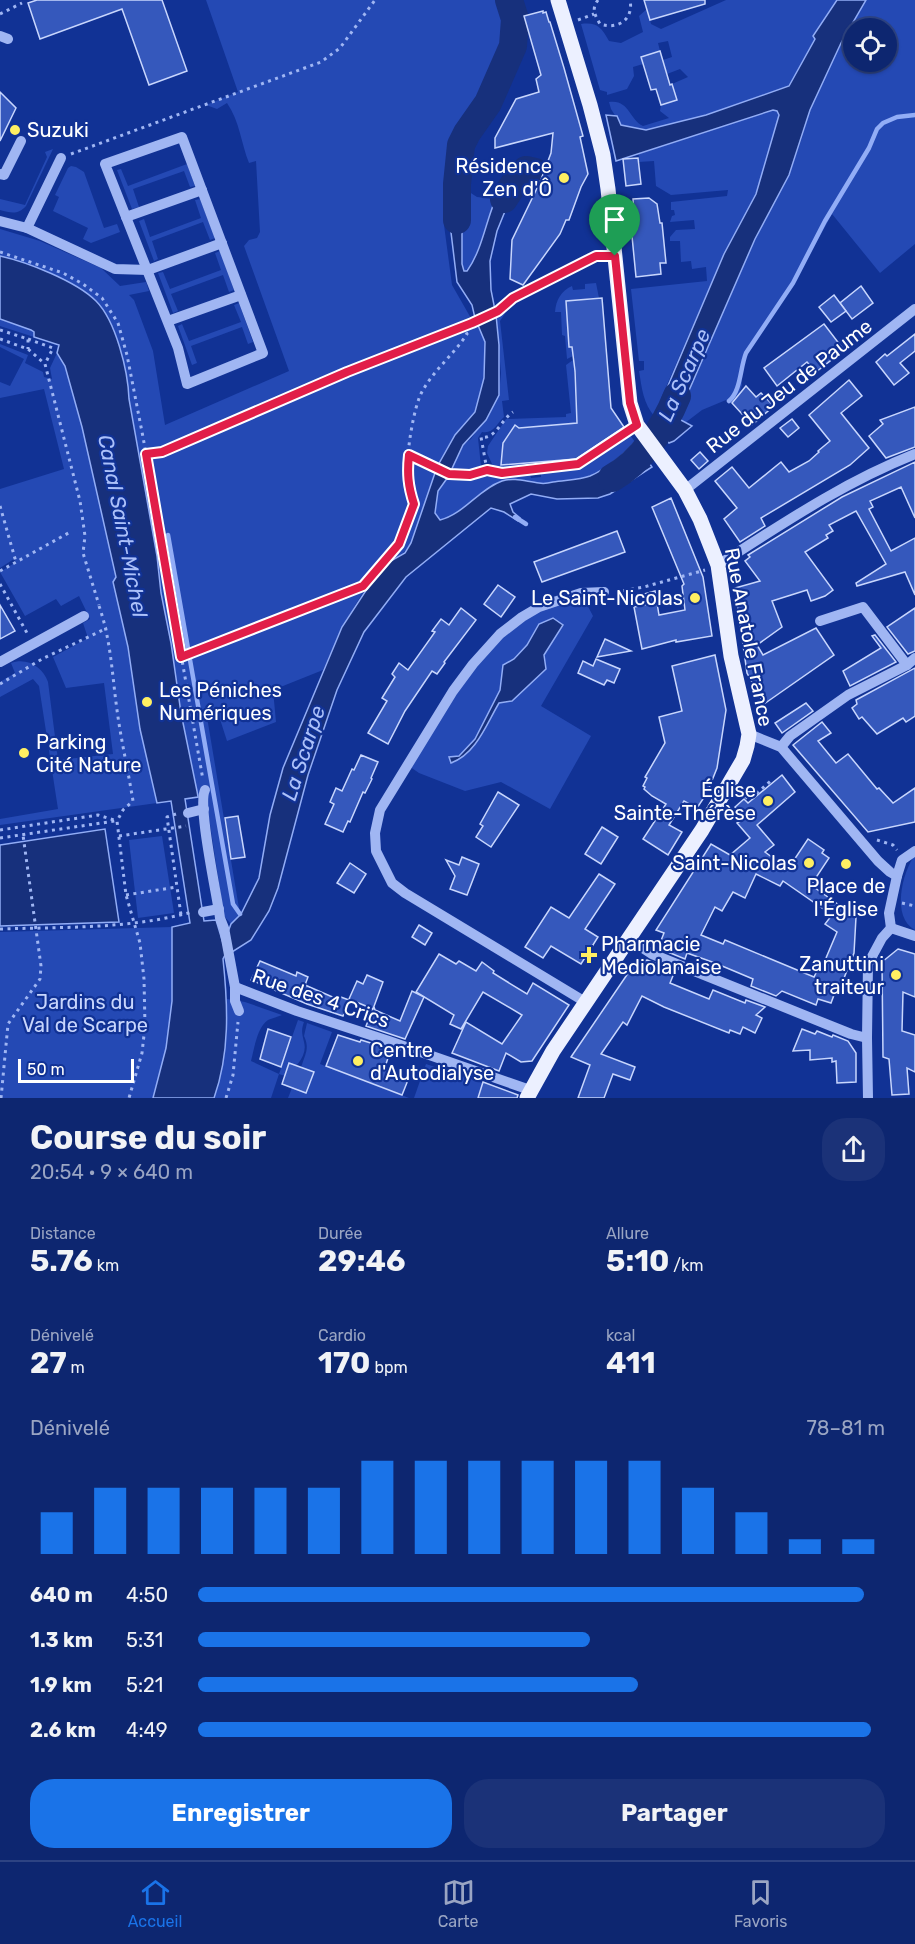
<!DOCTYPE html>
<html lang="fr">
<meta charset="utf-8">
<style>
body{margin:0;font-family:Rubik,sans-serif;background:#1b3278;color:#f1f3f6;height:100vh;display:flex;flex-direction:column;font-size:22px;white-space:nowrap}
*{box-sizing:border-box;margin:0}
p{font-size:20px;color:#9aa5c3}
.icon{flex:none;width:33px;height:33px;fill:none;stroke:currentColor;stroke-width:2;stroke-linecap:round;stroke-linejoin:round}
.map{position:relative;height:1098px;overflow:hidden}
.sheet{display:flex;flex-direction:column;background:#0d2670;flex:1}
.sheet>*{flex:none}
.controls{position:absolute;left:843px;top:18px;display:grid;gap:12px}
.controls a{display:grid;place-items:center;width:54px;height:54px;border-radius:50%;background:#0d2670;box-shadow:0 2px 4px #0004,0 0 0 2px #2d4383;font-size:30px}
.scale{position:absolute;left:18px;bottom:15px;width:116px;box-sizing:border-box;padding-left:6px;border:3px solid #fff;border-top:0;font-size:16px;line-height:21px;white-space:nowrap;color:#fff;-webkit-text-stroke:4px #113295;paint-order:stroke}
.pin{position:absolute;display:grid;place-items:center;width:51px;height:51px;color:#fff;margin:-62px -26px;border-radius:50% 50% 50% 0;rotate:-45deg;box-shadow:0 0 6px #0007}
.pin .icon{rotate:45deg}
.round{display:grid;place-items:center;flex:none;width:63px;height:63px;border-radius:24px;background:#1b3278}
.summary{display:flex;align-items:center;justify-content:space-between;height:102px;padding:0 30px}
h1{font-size:33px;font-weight:700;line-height:45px}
.stats{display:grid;grid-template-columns:repeat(3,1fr);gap:9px;height:102px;padding:6px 30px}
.stats div{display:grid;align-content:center}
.stats b{font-size:30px;font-weight:700}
.stats small{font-size:16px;font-weight:400}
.stats p{font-size:16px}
.chart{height:168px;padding:12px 30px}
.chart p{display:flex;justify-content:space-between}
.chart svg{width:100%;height:108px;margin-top:6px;stroke:#1a73e8;stroke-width:6}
.action{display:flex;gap:12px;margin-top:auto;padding:12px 30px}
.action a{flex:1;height:69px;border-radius:24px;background:#1a73e8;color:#fff;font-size:24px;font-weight:700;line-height:69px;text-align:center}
.action a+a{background:#1b3278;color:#f1f3f6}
ul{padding:0 30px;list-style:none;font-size:20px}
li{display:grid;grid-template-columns:96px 72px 1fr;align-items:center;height:45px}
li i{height:15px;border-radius:8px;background:#1a73e8}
.tabs{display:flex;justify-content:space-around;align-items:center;height:84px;border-top:2px solid #2d4383;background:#0d2670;font-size:16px;color:#9aa5c3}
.tabs a{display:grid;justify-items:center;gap:3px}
.tabs .current{color:#1a73e8}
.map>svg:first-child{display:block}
</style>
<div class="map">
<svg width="915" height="1098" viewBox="0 0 915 1098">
<rect width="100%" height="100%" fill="#113295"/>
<g fill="#2449b4" fill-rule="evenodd">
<path d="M206 0H504L511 19V44L493 86 462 134 452 156 450 224 444 225 452 285 472 320 475 318 485 342 484 378 476 410 455 435 437 467 411 543C402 559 389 557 380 569 355 600 339 634 323 670L273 690 276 722 227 741 218 713 207 717 240 914 231 924 224 916 206 798 198 797 181 713 171 643 161 593 157 556 129 399C128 371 116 347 105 321 102 315 100 305 95 300 77 281 25 262 0 256V229L40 241 101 268 120 286 146 282 149 291 129 295 134 300 153 351 165 425 289 371 244 246 249 240 257 238 260 232 256 161 249 163C241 143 240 122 227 103L217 109 206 105 238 92Z"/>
<path d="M726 0H915V244L880 273 832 214 793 285 748 351 741 376 742 385 738 397 732 403 726 400 702 410 685 423 677 419 755 239 789 175 802 138 827 44 816 38 789 86 706 115 646 130 621 125 611 109 609 102C629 99 629 119 643 126L669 118 660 111 661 105 677 100 672 84 688 77 680 69 667 74 663 60 672 57 668 41 658 43 660 51 641 57 643 64 633 67 634 76 627 89 607 95V92L600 90 581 24C597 22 601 27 609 41L621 43 643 32 639 16 647 9 651 24 661 29ZM854 28H886V62H854Z"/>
<path d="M773 110 777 111 779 116 756 194 724 254 662 396 655 417C643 403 642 389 639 371L644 370V361H639L631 289 707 281 706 267 692 269 691 261 681 262 680 241H670V237L676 230 695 229 694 220 670 222 672 216 675 215 674 210H671V202L727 196 728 190 671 195 656 186 654 161 638 162 639 154Z"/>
<path d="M53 149 26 206C18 215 11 213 0 210V199L25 205 47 157 45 152Z"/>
<path d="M187 164 195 186 190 187 184 171 133 189 139 207 132 209 117 170 121 169 128 186Z"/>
<path d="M71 166 76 167 84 172 104 228 117 224 120 232 91 243 83 239 88 228 53 211 59 197 55 195 68 168Z"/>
<path d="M457 184 477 197 495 199 474 261 465 271 462 264V226Z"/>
<path d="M200 199 215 238 210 240 203 222 152 241 158 259 154 261 139 221 144 219 150 237 201 218 195 200Z"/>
<path d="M220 251 234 290 229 292 223 275 171 294 178 311 173 313 158 273 163 272 170 289 221 270 215 253Z"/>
<path d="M596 283 599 298 566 301 569 347H572L573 356 567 359 565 336 562 335 561 312H555C556 300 561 291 572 286L573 290 585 289V284Z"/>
<path d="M239 303 253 342 248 344 242 327 191 346 197 363 192 365 178 326 182 324 189 341 241 322 234 305Z"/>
<path d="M515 304 506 312 500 321 509 400 502 401 504 417C496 424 494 434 482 432L478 438 481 466 470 472 451 471 463 445 471 439 499 395 501 373 496 315Z"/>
<path d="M0 319 31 330 34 332V337L0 326Z"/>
<path d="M0 344 28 355 25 363 43 372 44 377 52 379 50 368 57 353 65 366 82 427 116 577 113 582 128 647 140 729 157 803 0 825V819L58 809 39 686 33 679 0 697V682L15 673 11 663C27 657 43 667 48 682L58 760 113 754 104 683 66 688 53 657 88 638 83 623 90 619 79 596 61 606 56 599 25 616 0 572 16 562 14 559 0 568V489L64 469 44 389 0 398V382L10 386 24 359 0 347Z"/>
<path d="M573 360H578L579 370 574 372 576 407 583 420 567 431 566 424 519 428 515 425 504 441 501 464 528 463 526 467 499 469 493 466 487 453 488 446 506 419 566 417V414L571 413 566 365Z"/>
<path d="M630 435 635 442C624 455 606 470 590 476 579 480 565 480 553 482 549 483 544 484 539 483 527 482 515 477 502 481 479 489 464 513 440 520L435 513 437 491 448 477 456 478 478 475 488 477 530 474 531 478 541 477V473L579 469Z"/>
<path d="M581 593 593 616 541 706 591 736 550 809 501 782 465 791 419 773 406 764 453 691 522 617Z"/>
<path d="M162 836 174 913 138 918 129 840Z"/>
<path d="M915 855V930C891 918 902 872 915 855Z"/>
<path d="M172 927V1001L166 1048 153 1098H0V932Z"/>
<path d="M227 999 245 1002 282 1015C278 1017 272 1018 268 1020 257 1027 254 1050 251 1061L279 1074 298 1020 304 1022C301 1030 302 1034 304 1042 308 1056 295 1068 285 1076L279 1074 271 1098H214L226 1045Z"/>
<path d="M307 1023 332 1032 320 1064 409 1098H288L292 1088 306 1093 313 1075 301 1068C305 1054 310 1049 304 1036Z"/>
<path d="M426 1064 483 1083 478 1098H414Z"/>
</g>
<g fill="#17307c" stroke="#92adf6" stroke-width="1.5">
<path d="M504 0H515L518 23 515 47 488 103 467 133 461 145 457 184 462 226V264L464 271H467C491 238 486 185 525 162L531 165 521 185 512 194 497 231 490 261 491 290 496 315 499 345V395L486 420 463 445 448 477 438 491 435 513 440 520C464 514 479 489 502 481 515 477 527 482 539 483 544 484 549 483 553 482 565 480 579 480 590 476 606 469 624 455 635 442L652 467 610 494 598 498 557 499 531 494 510 504 513 512 520 518 518 521 504 512 491 508 406 577 364 632 337 690 308 775 278 888 269 911 251 940 232 952 228 932 231 924 241 914 259 878 270 815 283 768 342 627 382 566 405 553 411 543 437 467 455 435 475 412 484 378 485 342 475 318 472 305 457 282 450 224 452 202 450 182 452 156 462 134 493 86 511 44V19Z"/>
<path d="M837 0H866L841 43 810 110 789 175 755 239 677 418 692 426 674 441 669 443 653 421 724 254 756 194 779 115 777 111 773 110 616 161 606 115 617 116 621 125 646 130 706 115 789 86 815 39 813 36Z"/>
<path d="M0 256C27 262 76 281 96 301 116 321 128 371 129 399L157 556 161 593 171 643 181 713 197 791 198 797 185 799 204 921 216 920 226 953 223 959C228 1006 230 1053 214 1098H153L166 1048 172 1001V927L190 923 171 801 157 803 140 729 128 647 113 582 116 577 82 427 65 366 57 353 59 345 34 337V332L31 330 0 319Z"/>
<path d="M553 618 563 625 544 655 546 669 512 701 499 703C486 725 476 754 451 763L449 757 459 756 475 739 500 690 503 665 514 659 527 645 539 624Z"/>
<path d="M105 829 119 922 0 926V845Z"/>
</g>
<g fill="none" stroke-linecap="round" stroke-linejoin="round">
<g stroke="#92adf6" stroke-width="4.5">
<path d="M729 401C741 391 740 368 746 353L793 283 825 221 869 148 877 129 883 123 897 117 915 115"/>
<path d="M515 517 526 524"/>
<path d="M168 535 233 904 240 914"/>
</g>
<g stroke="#17307c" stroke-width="28">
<path d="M504 199 515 182 526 170 535 172"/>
<path d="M457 220V184L461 145 467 133 488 103 513 46 515 19 509 0"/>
<path d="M612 478C642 461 664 428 677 396"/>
</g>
</g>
<g fill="#3558bc" stroke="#c8d6fd" stroke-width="1.5" fill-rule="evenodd">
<path d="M37 0H162L187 71 149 85 122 9 40 39 28 3Z"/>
<path d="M644 0H705V4L650 20Z"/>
<path d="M543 11V13L546 12 549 22H550L564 68 583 136 580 137 588 174 581 187 569 220H566L560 234 523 285 510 279 512 240 540 182 551 153 553 133 495 148V138L516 99 539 92 536 79 541 75 524 16Z"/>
<path d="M660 51 670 85 672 84 677 100 661 105 656 89 651 90 641 57Z"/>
<path d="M0 92 16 108 0 141Z"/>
<path d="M638 158 641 184 626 186 623 159Z"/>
<path d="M649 198 657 204 660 223H662L666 263H660L661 274 636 277 631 226H635L633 199Z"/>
<path d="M861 286 873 303 852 319 840 303Z"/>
<path d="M834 295 846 311 831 322 819 307Z"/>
<path d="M602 298 611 408 624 427 576 459 501 465 503 443 515 425 519 428 577 423 575 371 572 347H569L566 301Z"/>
<path d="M824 324 844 350 816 372 807 362 777 386 764 368Z"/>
<path d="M915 334V351L900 363 909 373 894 385 876 362 885 354 887 356Z"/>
<path d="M849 380 862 396 841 413 869 448 850 465 761 518 765 526 740 542 724 519 737 508 715 481 732 467 749 488 781 462 789 472 809 461 819 452 818 451 830 441 809 415Z"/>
<path d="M746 386 756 397 761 393 774 406 752 425 732 403Z"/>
<path d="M915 407V447L886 458 869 436 883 424 880 420Z"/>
<path d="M792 419 799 428 788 437 780 428Z"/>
<path d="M700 452 708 461 699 469 691 460Z"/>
<path d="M915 462V518L901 487 870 501 873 507 869 509 891 551 915 538V595L905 572 857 586 856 583 886 564 856 511 829 525 833 531 826 535 828 538 805 552 833 590 825 596 811 601 807 590 772 601 782 627 757 645 763 655 816 628 834 655 764 704 747 673 735 588 760 581 745 561 750 557 748 555 842 497Z"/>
<path d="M671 498 703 577 712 636 676 642V640L642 649 634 607 645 605 644 594 655 591 659 615 685 610 682 586 684 584 652 507Z"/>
<path d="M617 531 625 552 542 582 534 562Z"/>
<path d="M498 585 515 597 501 617 484 604Z"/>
<path d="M0 605 15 631 0 639Z"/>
<path d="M461 608 476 620 444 662 445 663 437 674 432 671 405 711 388 744 368 733 387 701 382 698 395 677 392 674 399 663 408 670 435 632 432 631 441 619 449 625Z"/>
<path d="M915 608V651L908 654 887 627Z"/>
<path d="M875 635 896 662 850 686 843 671 881 648 872 636Z"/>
<path d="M605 639 631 651 597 657Z"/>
<path d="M715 655 726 710 717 768 707 793 697 808 684 801 669 825 682 832 668 855 643 839 666 804 652 796 644 789 645 787 643 786 647 778 645 777 665 743 659 717 682 711 672 666Z"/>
<path d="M596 659 620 669 614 683 607 680 604 685 578 673 583 661 593 666Z"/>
<path d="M915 668V716L906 722 903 718 877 734 862 717 859 719 852 708 857 704 856 700Z"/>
<path d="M806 703 813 711 782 733 775 723Z"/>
<path d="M822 722 831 733 818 741 836 763 848 754 877 789 879 788 893 803 915 788V822L868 832 793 745Z"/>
<path d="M361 755 378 762 371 778 372 779 365 793 363 792 350 822 348 821 343 832 325 824 334 804 330 802 336 788 342 791 352 769 354 770Z"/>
<path d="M782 775 795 792 757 825 774 845 765 852 788 869 808 839 824 850 822 853 829 858 811 885 856 917 854 953 840 988 837 987 831 1003 818 999 816 1005 782 991 776 996 751 986 753 979 715 963 687 953 685 959 658 948 664 933 656 930 711 844 730 855 750 838 737 823 741 821 738 817 741 814 735 807 744 799 748 803ZM756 874 780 886 783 881 832 915 825 924 837 932 820 972 817 971 814 977 725 940 723 944 701 935 715 907 722 911 733 892 745 898Z"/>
<path d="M498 792 519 805 491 847 476 837 483 826 480 824Z"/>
<path d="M238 816 245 857 231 859 225 818Z"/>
<path d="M602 827 618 837 601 864 585 854Z"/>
<path d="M462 857 479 864 467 895 450 889 455 876 446 860 459 865Z"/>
<path d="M350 863 366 874 354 893 337 883Z"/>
<path d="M599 874 615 884 585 929 598 937 581 964 551 946 543 958 525 947 551 907 569 918Z"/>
<path d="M419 925 432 933 425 945 412 937Z"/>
<path d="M898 949 915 954V997L903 992 902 1031 915 1035V1072L907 1068 909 1094 892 1095 889 1059 883 1057 882 962Z"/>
<path d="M439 954 456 964 459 961 476 971 482 962 494 971 493 973 527 994 533 983 569 1005 532 1061 521 1062 506 1053 499 1071 452 1053 466 1022 502 1044 522 1015 483 992 461 1029 450 1024 454 1015 416 992Z"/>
<path d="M647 960 675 971 670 983 709 999 713 990 745 1003 746 1000 765 1007 756 1015 762 1018 755 1033 743 1027 740 1034 730 1030 729 1033 664 1007 642 996 627 1025 623 1022 601 1054 635 1067 630 1080 613 1074 604 1098H578L590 1065 571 1057 635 963Z"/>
<path d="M260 961 296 976 297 972 308 977 305 985 337 999 338 996 349 1000 343 1016 307 1004 251 980Z"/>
<path d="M367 975 383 982 373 1009 374 1007 375 1010 400 1021 412 991 424 997 405 1039 366 1026 373 1009 349 999 357 981 363 984Z"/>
<path d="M268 1029 291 1037 281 1067 260 1059Z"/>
<path d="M802 1029 815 1034 817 1031 832 1037 833 1035 848 1041 856 1053V1082L837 1083 836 1061 832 1062V1058L810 1060V1050L793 1051Z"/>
<path d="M338 1035 360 1042 361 1040 387 1048 388 1050V1049L398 1052 397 1055 388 1051 389 1055 384 1070 408 1080 402 1095 326 1066Z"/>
<path d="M289 1063 314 1072 306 1093 282 1084Z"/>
<path d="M483 1082 518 1095 517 1098H478Z"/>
</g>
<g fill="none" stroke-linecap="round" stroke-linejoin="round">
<g stroke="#a0b6f3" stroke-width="3" stroke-dasharray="3 4.5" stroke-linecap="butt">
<path d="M598 0C591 9 595 15 600 24 617 30 634 20 630 0"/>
<path d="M0 14 22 3"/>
<path d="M578 20 594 14"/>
<path d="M71 154 321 62 340 48 375 0"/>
<path d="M0 252 63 273 83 284 102 298 118 323 127 355 143 437 203 780"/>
<path d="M0 330 28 339V349"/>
<path d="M0 339 28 349 45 364 80 501 85 536 83 553 99 605"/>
<path d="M28 339 53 348 45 364"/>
<path d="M146 454 162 452 347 372 472 323 498 311 513 299 599 256"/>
<path d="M409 455 456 475H470L487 470 502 473 578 464 625 432"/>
<path d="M487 470 481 437C495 440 501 420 513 412"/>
<path d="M0 506 16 562"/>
<path d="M0 571 72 531"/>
<path d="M0 584 27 633"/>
<path d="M616 592 644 587 705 570"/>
<path d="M99 606C111 640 112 674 117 710 121 740 128 770 133 801L123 810 117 821 126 895 140 943 144 979 145 1026 142 1053 129 1098"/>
<path d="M182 657 363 586 399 545 414 504C411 495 407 487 407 477 406 458 413 406 423 390 435 369 454 354 467 334L463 326"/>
<path d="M0 684 42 659 107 628"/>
<path d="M740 791 749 800 773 779"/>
<path d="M176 814 167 817 181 915"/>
<path d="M0 830 98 815 117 821"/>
<path d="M119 836 186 826"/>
<path d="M0 838 115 821"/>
<path d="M877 840 893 845 897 850"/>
<path d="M126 895 177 887"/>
<path d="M902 903 915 906"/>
<path d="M0 929C65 927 130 929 192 912"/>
<path d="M1 1098 8 1024 40 979 41 966 23 835"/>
<path d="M226 1098 233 1075 238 1022"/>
</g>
<g stroke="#a0b6f3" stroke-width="10">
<path d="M0 36 8 39"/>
<path d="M182 137 263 353 187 384 178 348 105 164Z"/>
<path d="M0 174 4 175 21 141"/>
<path d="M126 217 202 190"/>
<path d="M0 221 27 228 115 269 148 270 222 243"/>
<path d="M27 228 61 158"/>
<path d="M168 321 241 295"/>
<path d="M685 490 915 309"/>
<path d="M718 565C782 524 844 482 915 454"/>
<path d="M820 621 863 607 907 665"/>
<path d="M0 662 84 616"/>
<path d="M749 734 781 747 878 861 890 872 897 876"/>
<path d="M781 747 790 736 848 695 907 665 915 658"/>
<path d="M205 790C197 805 217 895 220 918L224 928 235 987V1001L239 1011"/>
<path d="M188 813 204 809"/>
<path d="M203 912 219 909"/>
<path d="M891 928 889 913 897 876 902 860 915 851"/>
<path d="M891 928 915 936"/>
<path d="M629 939 652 954 851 1034 867 1038"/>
<path d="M235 987 297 1011 389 1041 530 1090"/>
<path d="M587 1003 405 893 392 883 376 851 375 833 380 810 453 691 473 664 500 634 522 617 539 607 581 593 604 592"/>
<path d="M868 1098 867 1038 868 964 882 938 891 928"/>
</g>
<path stroke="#ecf0ff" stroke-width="15" d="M527 1098 553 1051 702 830 743 760 747 746 749 734 731 656 718 565 700 519 685 490 643 433 637 425 630 403 608 189 603 155 590 105 558 0"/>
</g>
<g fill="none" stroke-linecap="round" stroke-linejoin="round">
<defs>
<path id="route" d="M596 256H615L630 403 637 425 578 464 502 473 487 470 470 475 449 474 409 455C407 473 408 486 414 504L399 544 363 586 181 657 146 454 162 452 347 372 472 323 498 311 513 298Z"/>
</defs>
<use href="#route" stroke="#fff" stroke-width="12"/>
<use href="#route" stroke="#e11d48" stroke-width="8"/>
</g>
<g fill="#ffef62" stroke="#113295" stroke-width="2">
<circle cx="15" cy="130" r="6"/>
<circle cx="564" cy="178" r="6"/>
<circle cx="695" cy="598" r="6"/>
<circle cx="147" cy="702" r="6"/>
<circle cx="24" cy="753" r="6"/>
<circle cx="768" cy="801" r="6"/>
<circle cx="809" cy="863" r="6"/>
<circle cx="846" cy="864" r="6"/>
<path d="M586 946h6v6h6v6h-6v6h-6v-6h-6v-6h6z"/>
<circle cx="896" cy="975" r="6"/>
<circle cx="358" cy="1061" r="6"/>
</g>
<g text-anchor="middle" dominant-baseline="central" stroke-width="4.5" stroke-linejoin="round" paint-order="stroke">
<g font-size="20" fill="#fff" stroke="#113295" text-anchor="start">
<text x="27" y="130">Suzuki</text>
<text x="552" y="166" text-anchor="end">Résidence<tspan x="552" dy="23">Zen d'Ô</tspan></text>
<text x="683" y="598" text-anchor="end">Le Saint-Nicolas</text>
<text x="159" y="690">Les Péniches<tspan x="159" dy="23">Numériques</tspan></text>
<text x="36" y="742">Parking<tspan x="36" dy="23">Cité Nature</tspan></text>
<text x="756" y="790" text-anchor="end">Église<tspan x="756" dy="23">Sainte-Thérèse</tspan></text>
<text x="797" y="863" text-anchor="end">Saint-Nicolas</text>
<text x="846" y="886" text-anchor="middle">Place de<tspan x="846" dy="23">l'Église</tspan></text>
<text x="601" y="944">Pharmacie<tspan x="601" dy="23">Mediolanaise</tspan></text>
<text x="884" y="964" text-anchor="end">Zanuttini<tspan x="884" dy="23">traiteur</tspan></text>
<text x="370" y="1050">Centre<tspan x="370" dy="23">d'Autodialyse</tspan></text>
</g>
<g font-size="20" fill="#fff" stroke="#113295">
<text transform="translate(789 386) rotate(-38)">Rue du Jeu de Paume</text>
<text transform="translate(749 637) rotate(79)">Rue Anatole France</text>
<text transform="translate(321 998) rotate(19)">Rue des 4 Crics</text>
</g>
<g font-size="20" fill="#c8d6fd" stroke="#113295">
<text x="85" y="1002">Jardins du<tspan x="85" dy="23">Val de Scarpe</tspan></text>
</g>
<g font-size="21" font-style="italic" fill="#acc1fa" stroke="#113295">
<text transform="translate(684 375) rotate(-66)">La Scarpe</text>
<text transform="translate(123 526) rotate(79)">Canal Saint-Michel</text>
<text transform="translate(303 753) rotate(-72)">La Scarpe</text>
</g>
</g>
</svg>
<div class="controls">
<a><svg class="icon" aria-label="locate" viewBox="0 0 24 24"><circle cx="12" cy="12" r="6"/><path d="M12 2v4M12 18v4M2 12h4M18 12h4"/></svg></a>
</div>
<div class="scale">50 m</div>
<div class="pin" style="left:615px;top:256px;background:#1e9e55"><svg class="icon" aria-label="arrive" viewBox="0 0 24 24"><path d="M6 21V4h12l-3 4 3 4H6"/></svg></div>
</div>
<section class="sheet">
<div class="summary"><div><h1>Course du soir</h1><p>20:54 · 9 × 640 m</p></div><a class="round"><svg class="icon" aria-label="share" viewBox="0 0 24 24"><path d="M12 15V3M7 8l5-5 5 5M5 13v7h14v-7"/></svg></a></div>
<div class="stats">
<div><p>Distance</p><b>5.76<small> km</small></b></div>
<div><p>Durée</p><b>29:46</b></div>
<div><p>Allure</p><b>5:10<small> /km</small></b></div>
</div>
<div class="stats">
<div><p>Dénivelé</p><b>27<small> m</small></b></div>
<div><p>Cardio</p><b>170<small> bpm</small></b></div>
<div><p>kcal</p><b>411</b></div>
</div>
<div class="chart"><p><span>Dénivelé</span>78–81 m</p>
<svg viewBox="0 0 160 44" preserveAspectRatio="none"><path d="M5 44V27M15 44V17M25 44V17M35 44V17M45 44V17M55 44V17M65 44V6M75 44V6M85 44V6M95 44V6M105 44V6M115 44V6M125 44V17M135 44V27M145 44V38M155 44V38"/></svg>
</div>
<ul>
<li><b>640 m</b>4:50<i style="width:97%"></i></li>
<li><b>1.3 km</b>5:31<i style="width:57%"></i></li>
<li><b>1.9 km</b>5:21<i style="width:64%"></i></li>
<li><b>2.6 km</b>4:49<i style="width:98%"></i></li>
</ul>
<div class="action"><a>Enregistrer</a><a>Partager</a></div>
</section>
<nav class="tabs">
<a class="current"><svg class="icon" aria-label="home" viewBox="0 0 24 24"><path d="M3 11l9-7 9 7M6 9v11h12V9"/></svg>Accueil</a>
<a><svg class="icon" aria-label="map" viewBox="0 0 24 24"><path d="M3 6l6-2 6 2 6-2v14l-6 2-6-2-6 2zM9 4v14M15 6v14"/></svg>Carte</a>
<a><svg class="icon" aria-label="saved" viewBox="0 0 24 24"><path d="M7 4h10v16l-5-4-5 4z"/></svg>Favoris</a>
</nav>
